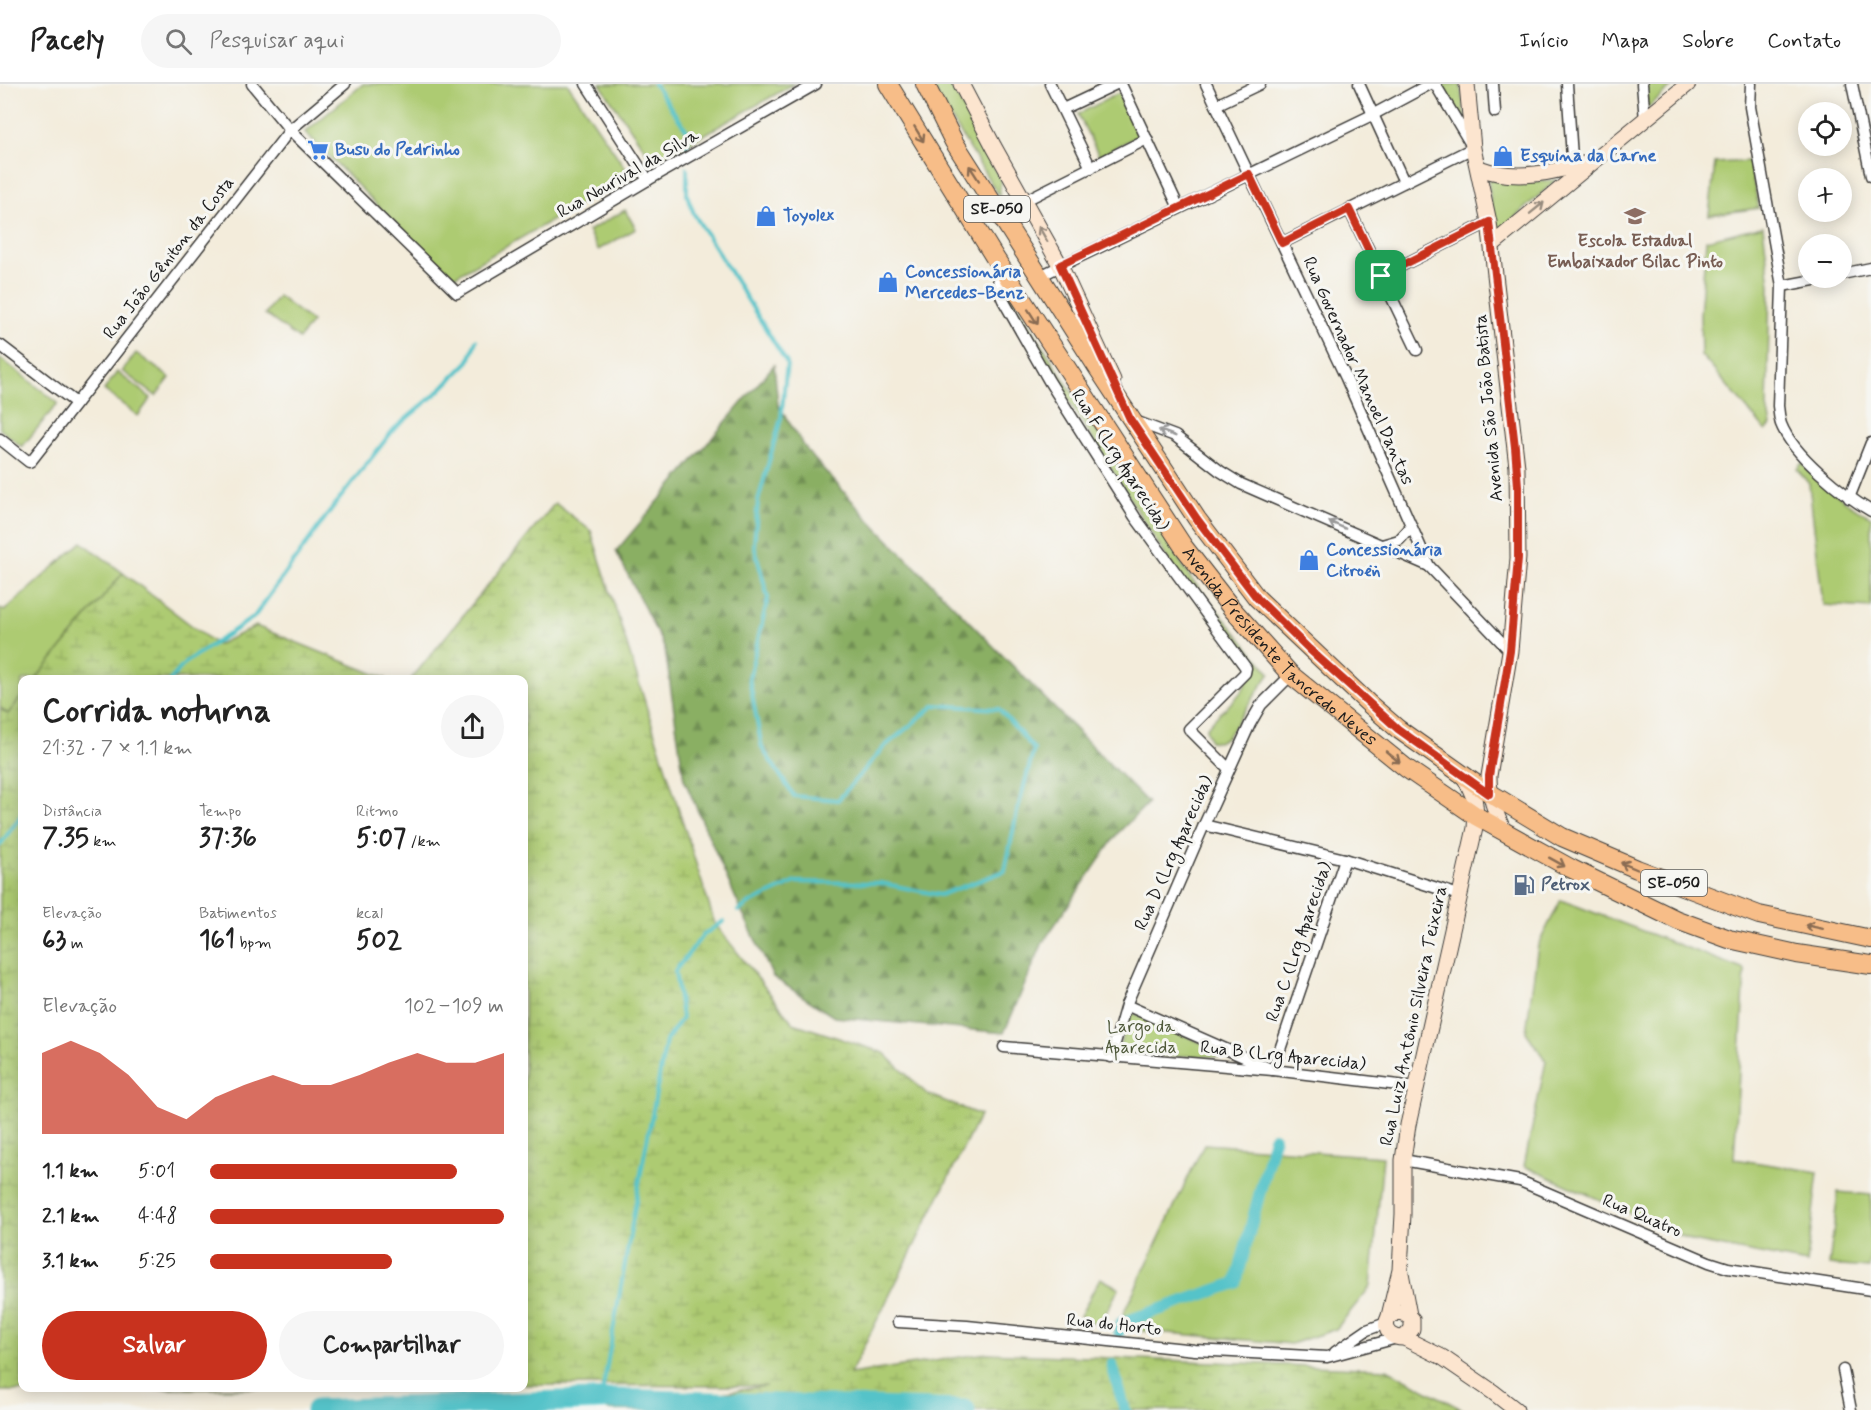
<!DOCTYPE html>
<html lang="pt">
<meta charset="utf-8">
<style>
body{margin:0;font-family:Mynerve,sans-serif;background:#f6f6f6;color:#222;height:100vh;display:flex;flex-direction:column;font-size:22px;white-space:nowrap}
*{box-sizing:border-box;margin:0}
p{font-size:20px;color:#767676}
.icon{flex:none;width:33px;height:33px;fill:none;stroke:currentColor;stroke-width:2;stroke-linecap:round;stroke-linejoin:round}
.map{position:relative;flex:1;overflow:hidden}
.side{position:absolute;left:18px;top:591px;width:510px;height:717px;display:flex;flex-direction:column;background:#fff;border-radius:12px;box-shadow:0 3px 15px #0003}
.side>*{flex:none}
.tools{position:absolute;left:1798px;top:18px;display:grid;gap:12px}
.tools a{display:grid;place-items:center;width:54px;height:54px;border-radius:50%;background:#fff;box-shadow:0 3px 15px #0003;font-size:30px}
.pin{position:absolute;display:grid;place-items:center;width:51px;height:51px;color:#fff;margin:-26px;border-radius:12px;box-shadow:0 3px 9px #0006}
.round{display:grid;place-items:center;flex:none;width:63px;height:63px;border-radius:32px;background:#f6f6f6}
.overview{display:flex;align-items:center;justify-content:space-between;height:102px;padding:0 24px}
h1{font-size:33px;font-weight:700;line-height:45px}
.stats{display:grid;grid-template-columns:repeat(3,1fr);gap:9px;height:102px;padding:6px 24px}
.stats div{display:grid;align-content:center}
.stats b{font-size:26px;font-weight:700}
.stats small{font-size:16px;font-weight:400}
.stats p{font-size:16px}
.chart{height:168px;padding:12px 24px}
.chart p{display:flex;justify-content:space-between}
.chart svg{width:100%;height:108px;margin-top:6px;fill:#c8321e;opacity:.7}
.button{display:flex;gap:12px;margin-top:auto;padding:12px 24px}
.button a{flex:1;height:69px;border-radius:36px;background:#c8321e;color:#fff;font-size:24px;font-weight:700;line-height:69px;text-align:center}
.button a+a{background:#f6f6f6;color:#222}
ul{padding:0 24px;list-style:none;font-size:20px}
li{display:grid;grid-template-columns:96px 72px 1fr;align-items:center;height:45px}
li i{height:15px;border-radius:8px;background:#c8321e}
header{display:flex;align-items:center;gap:36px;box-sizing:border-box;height:84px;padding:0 30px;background:#fff;border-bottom:2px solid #e0e0e0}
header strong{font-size:28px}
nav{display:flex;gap:33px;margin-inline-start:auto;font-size:21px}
.search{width:420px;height:54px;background:#f6f6f6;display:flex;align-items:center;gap:15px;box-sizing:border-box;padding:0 21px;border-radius:33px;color:#767676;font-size:22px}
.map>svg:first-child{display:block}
</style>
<header>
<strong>Pacely</strong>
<div class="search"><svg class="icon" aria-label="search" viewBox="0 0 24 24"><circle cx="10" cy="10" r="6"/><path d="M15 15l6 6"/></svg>Pesquisar aqui</div>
<nav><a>Início</a><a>Mapa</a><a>Sobre</a><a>Contato</a></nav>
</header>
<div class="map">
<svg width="1871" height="1326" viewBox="0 0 1871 1326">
<defs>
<pattern id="forest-firs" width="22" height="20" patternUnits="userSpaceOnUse" patternTransform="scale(1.5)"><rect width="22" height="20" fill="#8aaf64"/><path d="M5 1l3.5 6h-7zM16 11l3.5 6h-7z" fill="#708e52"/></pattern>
<pattern id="wetland-marsh" width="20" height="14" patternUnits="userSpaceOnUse" patternTransform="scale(1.5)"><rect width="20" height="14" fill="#adcb72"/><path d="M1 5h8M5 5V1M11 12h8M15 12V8" fill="none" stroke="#94ae62"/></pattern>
</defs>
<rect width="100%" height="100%" fill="#f6f6f2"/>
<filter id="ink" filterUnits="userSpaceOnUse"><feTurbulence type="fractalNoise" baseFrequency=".0167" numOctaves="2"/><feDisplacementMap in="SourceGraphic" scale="12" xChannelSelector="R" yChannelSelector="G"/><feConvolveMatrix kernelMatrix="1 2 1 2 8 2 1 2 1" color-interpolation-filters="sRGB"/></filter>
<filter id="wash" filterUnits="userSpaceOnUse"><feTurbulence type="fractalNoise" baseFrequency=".008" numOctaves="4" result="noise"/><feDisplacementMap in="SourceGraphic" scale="24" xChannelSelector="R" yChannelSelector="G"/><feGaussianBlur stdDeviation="1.35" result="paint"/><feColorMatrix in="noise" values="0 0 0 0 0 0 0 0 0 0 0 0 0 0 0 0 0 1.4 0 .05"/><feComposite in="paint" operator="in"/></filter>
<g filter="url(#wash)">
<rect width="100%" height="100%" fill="#f3ecdb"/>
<g fill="#adcb72" stroke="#647447" stroke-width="1.5">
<path d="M363 0H568L630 91 450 195 305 48Z"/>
<path d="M600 0H794L654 79Z"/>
<path d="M930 0H951L1001 97 999 112Z"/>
<path d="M1440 0H1460L1466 38Z"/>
<path d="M1646 0H1675L1647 24Z"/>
<path d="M1119 9 1140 51 1099 72 1078 30Z"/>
<path d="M1749 77 1759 124 1709 131 1715 79Z"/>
<path d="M1488 95 1513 98 1556 96 1495 151Z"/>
<path d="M625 126 636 145 598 166 588 147Z"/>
<path d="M1763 142 1770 201 1767 324 1771 341 1766 347 1701 271 1700 231 1706 156Z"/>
<path d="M1009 209 1192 496 1270 589 1227 653 1218 658 1210 657 1206 645C1222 622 1250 612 1250 581L1182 498 1003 212Z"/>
<path d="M278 212 312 238 299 255 265 230Z"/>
<path d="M136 269 170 294 156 312 122 287Z"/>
<path d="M0 274 58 319 22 363 0 345Z"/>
<path d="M117 288 151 314 138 332 104 306Z"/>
<path d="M1802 379C1823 399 1844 420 1871 433V524L1823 521 1809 400 1797 385Z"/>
<path d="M82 458 123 489 36 595 22 596V612L8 630 0 623V524L4 527Z"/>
<path d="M1561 816 1745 886 1734 1075 1818 1088 1807 1179 1692 1157 1524 1082 1546 977 1526 948 1538 861Z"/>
<path d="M1129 927 1234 973 1117 971Z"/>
<path d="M1204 1060 1383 1073 1371 1202 1336 1245 1291 1260 1134 1246 1123 1230Z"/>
<path d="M1838 1108 1871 1111V1165L1869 1184 1829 1181Z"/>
<path d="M1100 1194 1119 1204 1099 1242 1080 1232Z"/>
</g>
<path fill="url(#forest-firs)" stroke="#536640" stroke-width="1.5" d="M774 281 778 321 808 368 873 440 1148 719 1117 750 1043 858 1004 949 834 933 773 893 736 815 684 695 665 565 616 467Z"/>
<g fill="url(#wetland-marsh)" stroke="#647447" stroke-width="1.5">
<path d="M555 419 591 447 715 840 793 939 884 969 927 1010 980 1031 850 1290 987 1269 1387 1285 1463 1326H607L767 1302 524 1301V596L411 595Z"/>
<path d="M123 489 217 561 256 542 387 595H36Z"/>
<path d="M22 612V1304H276L0 1307V625L8 630Z"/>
</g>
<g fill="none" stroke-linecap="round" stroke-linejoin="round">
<g stroke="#55c3c9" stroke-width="4">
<path d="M654 0 688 48 687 63"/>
<path d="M687 84V111L694 130 787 279 781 334 758 417 754 461 768 514 749 594 762 664 794 712 838 716 884 663 935 621 999 625 1034 665 1017 728 1005 787 940 811 881 799 796 798 750 819 738 827"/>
<path d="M170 596 186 578 254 533 330 427 394 345 438 308 469 277 476 256"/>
<path d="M0 761 22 730"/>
<path d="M601 1315 642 1083 666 957 682 934 675 887 703 851 724 837"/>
</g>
<g stroke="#55c3c9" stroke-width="12">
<path d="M1119 1248 1121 1239 1236 1199 1274 1054"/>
<path d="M1112 1281 1125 1326"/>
</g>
<path stroke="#55c3c9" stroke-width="21" d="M316 1326 615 1315 965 1326"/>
</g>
</g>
<g filter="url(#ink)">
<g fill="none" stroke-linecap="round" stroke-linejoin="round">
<defs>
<g id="street">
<path d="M252 0 290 46 457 209 648 96 816 0"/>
<path d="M586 0 648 96"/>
<path d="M1050 0 1091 84"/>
<path d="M1121 0 1179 124"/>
<path d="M1206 0 1346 294 1429 482 1510 567"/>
<path d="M1359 0 1404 98"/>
<path d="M1493 0 1495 28"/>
<path d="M1567 0 1573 88"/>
<path d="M1642 0 1645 36"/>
<path d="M1751 0 1750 23 1782 202 1778 322C1779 328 1779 334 1781 340 1793 371 1842 410 1871 427"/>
<path d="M1852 0 1871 92"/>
<path d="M1216 21 1260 0"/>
<path d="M1063 25 1116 0"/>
<path d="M1024 117 1147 55"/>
<path d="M1349 125 1417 266"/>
<path d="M1282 159 1473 64 1435 0"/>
<path d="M996 180 1000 209 1003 216 1049 297 1135 433 1246 584 1245 589 1189 645 1229 685"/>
<path d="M1842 190 1871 184"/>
<path d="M1040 192 1374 30 1430 0"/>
<path d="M1381 192 1489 138"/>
<path d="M1782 202 1824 194"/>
<path d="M0 261 76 319"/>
<path d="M1135 337 1175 352 1220 387 1241 400 1429 482"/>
<path d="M0 355 29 378 31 377 290 46 345 0"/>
<path d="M1849 414 1871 359"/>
<path d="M1382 461 1399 456 1411 443"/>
<path d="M1204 741 1345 775 1459 811"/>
<path d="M1126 921 1273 986 1345 775"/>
<path d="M1004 963 1273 986 1415 1003"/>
<path d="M1111 973 1126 921 1204 741 1250 640 1261 621 1291 591"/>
<path d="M1403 1076 1520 1097 1709 1178 1728 1184 1871 1206"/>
<path d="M898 1238 967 1242 1195 1266 1327 1273 1397 1254"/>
<path d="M1335 1268 1367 1246 1386 1239"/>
<path d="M1843 1286 1851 1326"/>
</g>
<g id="secondary">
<path d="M961 0 994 63 1060 181 1113 296"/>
<path d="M1467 0 1473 64 1489 138 1517 383 1518 474 1510 567 1489 692C1489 713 1495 730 1505 749"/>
<path d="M1479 84C1516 98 1554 88 1591 78"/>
<path d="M1492 161 1688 0"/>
<path d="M1401 1189 1409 1231"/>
<path d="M1389 1232 1400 1186 1403 1130V1076L1408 1041 1475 744C1477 718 1475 713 1463 691"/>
<path d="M1404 1254 1412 1245V1235L1402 1228C1380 1229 1382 1255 1404 1254L1442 1273 1493 1308 1516 1326"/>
</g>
<g id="primary">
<path id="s1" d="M888 0 995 174 1183 462 1233 526 1291 591 1406 684 1476 732 1570 784 1677 836 1729 855 1797 870 1871 881"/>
<path d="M925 0 954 58 1097 283 1197 435 1257 514 1368 619 1398 645 1483 705 1562 753 1637 785 1759 831 1871 855"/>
</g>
</defs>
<use href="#street" stroke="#3c3b39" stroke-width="13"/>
<use href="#secondary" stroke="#3c3b39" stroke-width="17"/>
<use href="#primary" stroke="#3c3b39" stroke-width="20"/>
<use href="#street" stroke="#fff" stroke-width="10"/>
<use href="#secondary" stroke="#fce5cf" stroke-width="15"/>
<use href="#primary" stroke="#f7bd88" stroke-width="18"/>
</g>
<defs><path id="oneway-shaft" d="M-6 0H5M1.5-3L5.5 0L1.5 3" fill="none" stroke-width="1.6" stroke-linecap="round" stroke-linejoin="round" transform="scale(1.5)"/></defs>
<g stroke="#8a6c52">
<use href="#oneway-shaft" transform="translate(919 50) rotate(59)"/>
<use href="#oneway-shaft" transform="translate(974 89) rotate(-123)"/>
<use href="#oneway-shaft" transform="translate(1033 233) rotate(57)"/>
<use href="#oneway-shaft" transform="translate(1393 673) rotate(39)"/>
<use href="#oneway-shaft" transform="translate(1557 778) rotate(29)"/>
<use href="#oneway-shaft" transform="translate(1629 782) rotate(-157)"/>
<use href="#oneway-shaft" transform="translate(1814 843) rotate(-168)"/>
</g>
<g stroke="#978b7e">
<use href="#oneway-shaft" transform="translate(1537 124) rotate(-39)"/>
<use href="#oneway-shaft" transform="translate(1043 150) rotate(-120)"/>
</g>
<g stroke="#999">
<use href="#oneway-shaft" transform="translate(1167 349) rotate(-159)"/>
<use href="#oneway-shaft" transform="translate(1337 441) rotate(-156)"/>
</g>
</g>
<g fill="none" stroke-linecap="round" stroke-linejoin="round" filter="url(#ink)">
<defs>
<path id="route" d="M1249 90 1282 159 1349 125 1381 192 1489 138 1515 363 1518 402V474L1510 567 1489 692V710L1398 645 1309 565 1257 514 1197 435 1130 335 1060 181Z"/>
</defs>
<use href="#route" stroke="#fff" stroke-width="12"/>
<use href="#route" stroke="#c8321e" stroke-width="8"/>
</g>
<defs>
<symbol id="supermarket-bare" viewBox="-9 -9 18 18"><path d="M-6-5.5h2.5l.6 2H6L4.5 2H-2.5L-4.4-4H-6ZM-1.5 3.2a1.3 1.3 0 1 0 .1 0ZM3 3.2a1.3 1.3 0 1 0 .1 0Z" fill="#3f7fe0" stroke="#f6f6f2" stroke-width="2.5" paint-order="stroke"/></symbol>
<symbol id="shop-bare" viewBox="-9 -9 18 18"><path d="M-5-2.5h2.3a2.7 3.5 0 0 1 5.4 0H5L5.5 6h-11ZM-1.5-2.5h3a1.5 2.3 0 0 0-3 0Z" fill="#3f7fe0" stroke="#f6f6f2" stroke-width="2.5" paint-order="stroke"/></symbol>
<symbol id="school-bare" viewBox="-9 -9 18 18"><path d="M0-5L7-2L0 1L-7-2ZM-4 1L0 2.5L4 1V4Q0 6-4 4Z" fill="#8d6e63" stroke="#f6f6f2" stroke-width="2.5" paint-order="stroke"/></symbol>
<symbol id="fuel-bare" viewBox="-9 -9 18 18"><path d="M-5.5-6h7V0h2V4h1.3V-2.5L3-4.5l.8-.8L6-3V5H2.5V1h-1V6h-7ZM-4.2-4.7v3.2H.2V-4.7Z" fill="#5c6f8a" stroke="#f6f6f2" stroke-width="2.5" paint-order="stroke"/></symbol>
</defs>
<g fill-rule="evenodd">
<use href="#supermarket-bare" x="303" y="51" width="30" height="30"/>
<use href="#shop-bare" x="1488" y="57" width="30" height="30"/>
<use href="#shop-bare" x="751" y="117" width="30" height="30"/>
<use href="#school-bare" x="1620" y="117" width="30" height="30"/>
<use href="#shop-bare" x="873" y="183" width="30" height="30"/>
<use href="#shop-bare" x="1294" y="461" width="30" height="30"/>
<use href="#fuel-bare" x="1509" y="786" width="30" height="30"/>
</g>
<g text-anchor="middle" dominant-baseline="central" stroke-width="6" stroke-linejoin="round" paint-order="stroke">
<g fill="#f6f6f2" stroke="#5d5d5c" stroke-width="1.5">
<rect x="964" y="112" width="66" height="26" rx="4.5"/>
<rect x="1641" y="786" width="66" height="26" rx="4.5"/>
</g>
<g font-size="16" font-weight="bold" fill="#1c1c1c">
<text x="997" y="125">SE-050</text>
<text x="1674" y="799">SE-050</text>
</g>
<g font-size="18" font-weight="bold" fill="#366cbe" stroke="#f6f6f2" text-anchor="start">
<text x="335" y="66">Busu do Pedrinho</text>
<text x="1520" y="72">Esquina da Carne</text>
<text x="783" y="132">Toyolex</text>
<text x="905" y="188">Concessionária<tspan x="905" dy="21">Mercedes-Benz</tspan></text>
<text x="1326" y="466">Concessionária<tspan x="1326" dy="21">Citroën</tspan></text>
</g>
<g font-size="18" fill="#1c1c1c" stroke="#f6f6f2">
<text transform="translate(628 90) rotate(-30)">Rua Nourival da Silva</text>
<text transform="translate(169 174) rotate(-52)">Rua João Gêniton da Costa</text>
<text transform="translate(1358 287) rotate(66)">Rua Governador Manoel Dantas</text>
<text transform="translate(1489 324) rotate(-95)">Avenida São João Batista</text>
<text transform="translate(1120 376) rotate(57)">Rua F (Lrg Aparecida)</text>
<text stroke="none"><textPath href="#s1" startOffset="688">Avenida Presidente Tancredo Neves</textPath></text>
<text transform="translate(1174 769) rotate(-66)">Rua D (Lrg Aparecida)</text>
<text transform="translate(1299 858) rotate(-71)">Rua C (Lrg Aparecida)</text>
<text transform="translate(1414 932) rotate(-78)">Rua Luiz Antônio Silveira Teixeira</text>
<text transform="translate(1283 972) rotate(6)">Rua B (Lrg Aparecida)</text>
<text transform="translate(1642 1132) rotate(23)">Rua Quatro</text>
<text transform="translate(1114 1241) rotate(6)">Rua do Horto</text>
</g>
<g font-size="18" font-weight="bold" fill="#785e54" stroke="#f6f6f2">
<text x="1635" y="157">Escola Estadual<tspan x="1635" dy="21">Embaixador Bilac Pinto</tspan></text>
</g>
<g font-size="18" font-weight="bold" fill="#4e5e75" stroke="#f6f6f2" text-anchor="start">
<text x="1541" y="801">Petrox</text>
</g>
<g font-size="18" fill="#4f593a" stroke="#f6f6f2">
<text x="1141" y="943">Largo da<tspan x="1141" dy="21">Aparecida</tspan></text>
</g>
</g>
</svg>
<div class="tools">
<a><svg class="icon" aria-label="locate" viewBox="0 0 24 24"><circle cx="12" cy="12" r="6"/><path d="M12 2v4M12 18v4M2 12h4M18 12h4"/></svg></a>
<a>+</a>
<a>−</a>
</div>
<div class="pin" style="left:1381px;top:192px;background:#1e9e55"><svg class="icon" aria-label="arrive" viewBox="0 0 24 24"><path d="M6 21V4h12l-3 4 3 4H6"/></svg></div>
<section class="side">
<div class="overview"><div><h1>Corrida noturna</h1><p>21:32 · 7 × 1.1 km</p></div><a class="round"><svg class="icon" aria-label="share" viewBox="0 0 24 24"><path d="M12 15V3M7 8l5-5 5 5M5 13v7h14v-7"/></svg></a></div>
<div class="stats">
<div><p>Distância</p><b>7.35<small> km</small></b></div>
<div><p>Tempo</p><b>37:36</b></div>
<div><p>Ritmo</p><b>5:07<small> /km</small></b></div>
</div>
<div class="stats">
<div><p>Elevação</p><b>63<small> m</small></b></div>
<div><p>Batimentos</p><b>161<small> bpm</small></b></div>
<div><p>kcal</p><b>502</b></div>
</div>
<div class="chart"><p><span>Elevação</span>102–109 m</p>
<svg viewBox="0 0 160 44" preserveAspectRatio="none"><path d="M0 44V11L10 6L20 11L30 20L40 33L50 38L60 29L70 24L80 20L90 24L100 24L110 20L120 15L130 11L140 15L150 15L160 11V44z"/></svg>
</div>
<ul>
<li><b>1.1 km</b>5:01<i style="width:84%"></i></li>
<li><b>2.1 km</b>4:48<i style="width:100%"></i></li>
<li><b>3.1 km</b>5:25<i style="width:62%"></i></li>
</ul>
<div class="button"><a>Salvar</a><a>Compartilhar</a></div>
</section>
</div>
